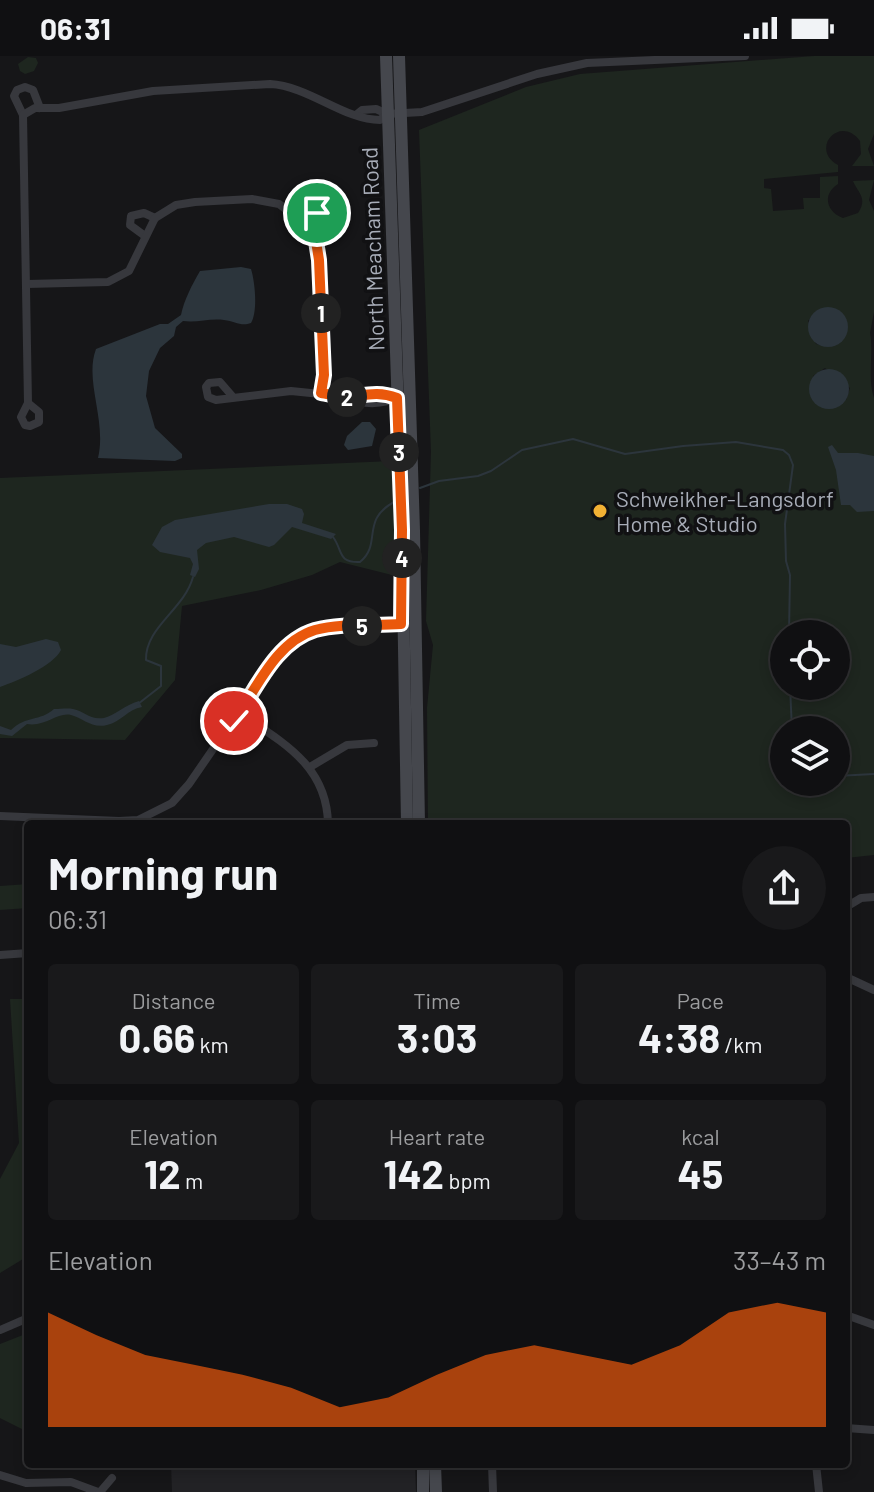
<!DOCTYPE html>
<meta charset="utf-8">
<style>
body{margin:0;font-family:Barlow,sans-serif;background:#19191b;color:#f1f3f6;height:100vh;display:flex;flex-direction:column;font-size:30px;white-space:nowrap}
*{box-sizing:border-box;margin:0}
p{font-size:26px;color:#9c9d9f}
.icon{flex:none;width:44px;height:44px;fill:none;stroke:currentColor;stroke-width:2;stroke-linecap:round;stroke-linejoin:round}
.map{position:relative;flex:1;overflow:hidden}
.panel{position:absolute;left:24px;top:764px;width:826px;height:648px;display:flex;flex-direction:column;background:#101012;border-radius:8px;box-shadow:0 4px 12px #0003,0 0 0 2px #303032}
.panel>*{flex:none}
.buttons{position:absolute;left:770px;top:564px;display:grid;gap:16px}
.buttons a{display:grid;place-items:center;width:80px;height:80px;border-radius:50%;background:#101012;box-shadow:0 4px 12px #0003,0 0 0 2px #303032;font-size:40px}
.pin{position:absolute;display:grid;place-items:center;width:68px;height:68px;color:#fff;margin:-34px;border:4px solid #fff;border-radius:50%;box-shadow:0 2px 8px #0007}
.km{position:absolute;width:40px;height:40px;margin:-20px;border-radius:50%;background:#222;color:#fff;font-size:22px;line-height:40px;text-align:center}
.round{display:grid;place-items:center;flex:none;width:84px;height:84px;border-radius:42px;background:#19191b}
.headline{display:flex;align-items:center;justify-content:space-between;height:136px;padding:0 24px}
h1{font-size:44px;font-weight:700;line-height:60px}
.metrics{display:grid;grid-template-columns:repeat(3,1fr);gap:12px;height:136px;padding:8px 24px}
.metrics div{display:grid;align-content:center;border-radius:8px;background:#19191b;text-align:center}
.metrics b{font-size:40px;font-weight:700}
.metrics small{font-size:22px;font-weight:400}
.metrics p{font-size:22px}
.chart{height:224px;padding:16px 24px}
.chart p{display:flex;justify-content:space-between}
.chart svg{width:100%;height:144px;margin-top:8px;fill:#ea580c;opacity:.7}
.status{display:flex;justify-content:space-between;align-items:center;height:56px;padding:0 40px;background:#101012;direction:ltr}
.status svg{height:22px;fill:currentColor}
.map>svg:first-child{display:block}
</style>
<div class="status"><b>06:31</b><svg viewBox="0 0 49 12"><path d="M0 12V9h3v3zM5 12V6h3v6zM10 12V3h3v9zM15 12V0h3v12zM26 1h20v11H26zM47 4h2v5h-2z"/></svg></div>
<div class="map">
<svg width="874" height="1436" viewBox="0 0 874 1436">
<rect width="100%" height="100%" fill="#161618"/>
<path fill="#222225" d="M171 1408H415L416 1436H172Z"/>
<g fill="#1e261f" fill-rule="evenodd">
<path d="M814 0H874V78L868 93 874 110H852L861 98 860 85C840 58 809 93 838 109V116L764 123V132L771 133 773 155 804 153 803 142H820V121L838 120V128C822 138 826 156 843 162L858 157C868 142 858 137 853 125L874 124 869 144 874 155V256L870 277C874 296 867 322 874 342V799L846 802V768H428L427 652 433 589 426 565 431 396 419 74 526 31 580 18ZM817 254 840 287 828 291 816 288 808 265ZM825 312 850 332 846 344 813 320ZM784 578H836V630H784ZM784 674H836V726H784Z"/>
<path d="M28 1 36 2 38 7 34 15 25 18 20 15 18 8Z"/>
<path d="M392 405 396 520 340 506 312 519 261 534 182 550 175 624 125 684 0 682V422Z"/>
<path d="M28 828V852L0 854V830Z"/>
<path d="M10 943H24L28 945V1200L0 1217V1123L19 1087Z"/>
<path d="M28 1277V1376L0 1362V1288Z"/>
</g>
<g fill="#2c353c">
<path d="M241 211 251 213C255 226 258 255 251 267 241 271 235 265 224 264 210 262 197 267 183 265L176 271 174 280 160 292 149 315 146 340 155 372 182 398V402L175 405 98 402C107 364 84 325 96 293L160 268H168L181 259C184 244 192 229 200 215Z"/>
<circle cx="828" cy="271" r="20"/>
<circle cx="829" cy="333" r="20"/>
<path d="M362 366H370L376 373 372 390 348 394 344 389 347 380Z"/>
<path d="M832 389 838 397H858L874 400V455L857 456 850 449H841L836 414 828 391Z"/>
<path d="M269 448H287L302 453 304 458 302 467 336 478 331 483 292 471 274 489 269 491 234 481 206 487 197 494 199 513 195 521 190 519 193 508 190 502 160 496 152 489 162 471 175 464Z"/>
<path d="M46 583 58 586 61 594C53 610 17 625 0 631V588L16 591Z"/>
<path d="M139 645 142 651C128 653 121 666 107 669 92 673 83 662 71 659 57 656 46 671 27 668L12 680 0 678V670L11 674C27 659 39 666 54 653 60 653 68 652 73 653 85 655 88 664 104 662 114 660 125 649 139 645Z"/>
</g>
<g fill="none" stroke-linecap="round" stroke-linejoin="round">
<g stroke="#2c353c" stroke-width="2">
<path d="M420 432 439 425 478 420 491 415 522 394 573 383 625 398 683 390 736 386 783 394 789 399 793 409 785 468 786 505 790 519 789 578"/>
<path d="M333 481C343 494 337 507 360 506 383 487 359 464 396 445"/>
<path d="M790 630 792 674"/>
<path d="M138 648 161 630V610L146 604C145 571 184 554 193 521"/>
<path d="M836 720 874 718"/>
</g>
<g stroke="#37383d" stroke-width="8">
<path d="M357 58 362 54 376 53 387 58 422 56 537 18 587 7 745 0"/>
<path d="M23 59 14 40 17 34 25 31 33 34 40 52"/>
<path d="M302 163 311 158 317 157 323 163 322 170 315 179"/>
<path d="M145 180 130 169 131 160 144 157 155 162"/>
<path d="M27 228 108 226 129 215 155 162 176 149 195 146 252 143 279 148 309 171 315 179 318 191 324 319 321 337"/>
<path d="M233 341 220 326 209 327 206 331 208 341 216 344 291 335 350 341"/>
<path d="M397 342C382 337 364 334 350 341 366 351 383 347 399 342"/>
<path d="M28 347 21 361 25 369 30 370 39 366V356L28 347 23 59 35 52H59L153 35 270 28C309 30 344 64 380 64L387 58"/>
<path d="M239 657C282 686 327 709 328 768"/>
<path d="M310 711 347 689 374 687"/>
<path d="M0 760 119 765 138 764 172 747 189 728 273 606C281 597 289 587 300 580 326 565 377 569 406 568"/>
<path d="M846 851 861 842 874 841"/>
<path d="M0 899 28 897"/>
<path d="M846 921 874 934"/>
<path d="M846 1259 874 1269"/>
<path d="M0 1274 28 1262"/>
<path d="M846 1372 874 1374"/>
<path d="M492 1408 493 1436"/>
<path d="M816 1408 819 1436"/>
<path d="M435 1410 484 1408"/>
<path d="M0 1419 26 1427 71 1426 98 1436"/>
<path d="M100 1436 112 1422"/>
</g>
<g stroke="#45474d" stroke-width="12">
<path d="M386 0 402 474 407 768"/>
<path d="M399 0 414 475 419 768"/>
<path d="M423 1408V1436"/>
<path d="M435 1408 436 1436"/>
</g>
</g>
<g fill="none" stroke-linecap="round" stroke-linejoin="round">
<defs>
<path id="route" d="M234 665C256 634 275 586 315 574 341 567 374 570 401 568L402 474 397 342C379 335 366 339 349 341 340 342 329 338 321 337L324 319 319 204 315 179 322 170 323 163 317 157"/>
</defs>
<use href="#route" stroke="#fff" stroke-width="16"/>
<use href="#route" stroke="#ea580c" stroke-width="10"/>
</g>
<circle fill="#f2b134" stroke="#111113" stroke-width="3" cx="600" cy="455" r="8"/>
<g text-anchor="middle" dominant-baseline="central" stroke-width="7" stroke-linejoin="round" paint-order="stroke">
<g font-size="22" fill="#a8adb8" stroke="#111113">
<text transform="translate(372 193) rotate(-92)">North Meacham Road</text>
</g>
<g font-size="22" fill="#a8adb8" stroke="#111113" text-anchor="start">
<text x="616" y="442">Schweikher-Langsdorf<tspan x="616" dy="25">Home &amp; Studio</tspan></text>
</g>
</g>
</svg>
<div class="buttons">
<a><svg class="icon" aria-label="locate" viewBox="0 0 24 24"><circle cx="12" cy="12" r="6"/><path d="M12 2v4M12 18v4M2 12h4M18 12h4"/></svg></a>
<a><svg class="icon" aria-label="layers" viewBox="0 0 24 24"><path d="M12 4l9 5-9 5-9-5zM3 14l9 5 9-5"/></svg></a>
</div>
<div class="pin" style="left:317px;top:157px;background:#1e9e55"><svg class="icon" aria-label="arrive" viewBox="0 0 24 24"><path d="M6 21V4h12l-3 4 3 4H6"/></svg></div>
<div class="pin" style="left:234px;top:665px;background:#d93025"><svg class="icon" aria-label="check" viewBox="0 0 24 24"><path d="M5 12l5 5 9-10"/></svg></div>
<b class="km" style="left:321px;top:257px">1</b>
<b class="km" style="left:347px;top:341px">2</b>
<b class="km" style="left:399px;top:396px">3</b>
<b class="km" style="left:402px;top:502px">4</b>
<b class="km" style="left:362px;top:570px">5</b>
<section class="panel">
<div class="headline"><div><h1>Morning run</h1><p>06:31</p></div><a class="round"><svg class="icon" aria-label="share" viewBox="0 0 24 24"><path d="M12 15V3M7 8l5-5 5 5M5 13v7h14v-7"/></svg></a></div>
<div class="metrics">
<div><p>Distance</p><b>0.66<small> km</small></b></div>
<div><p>Time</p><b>3:03</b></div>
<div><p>Pace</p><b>4:38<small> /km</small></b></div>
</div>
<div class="metrics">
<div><p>Elevation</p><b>12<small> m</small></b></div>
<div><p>Heart rate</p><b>142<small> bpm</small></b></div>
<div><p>kcal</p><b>45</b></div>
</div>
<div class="chart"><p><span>Elevation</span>33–43 m</p>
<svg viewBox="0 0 160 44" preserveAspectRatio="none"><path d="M0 44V9L10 16L20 22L30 25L40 28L50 32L60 38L70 35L80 28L90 22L100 19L110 22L120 25L130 19L140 9L150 6L160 9V44z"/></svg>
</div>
</section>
</div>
